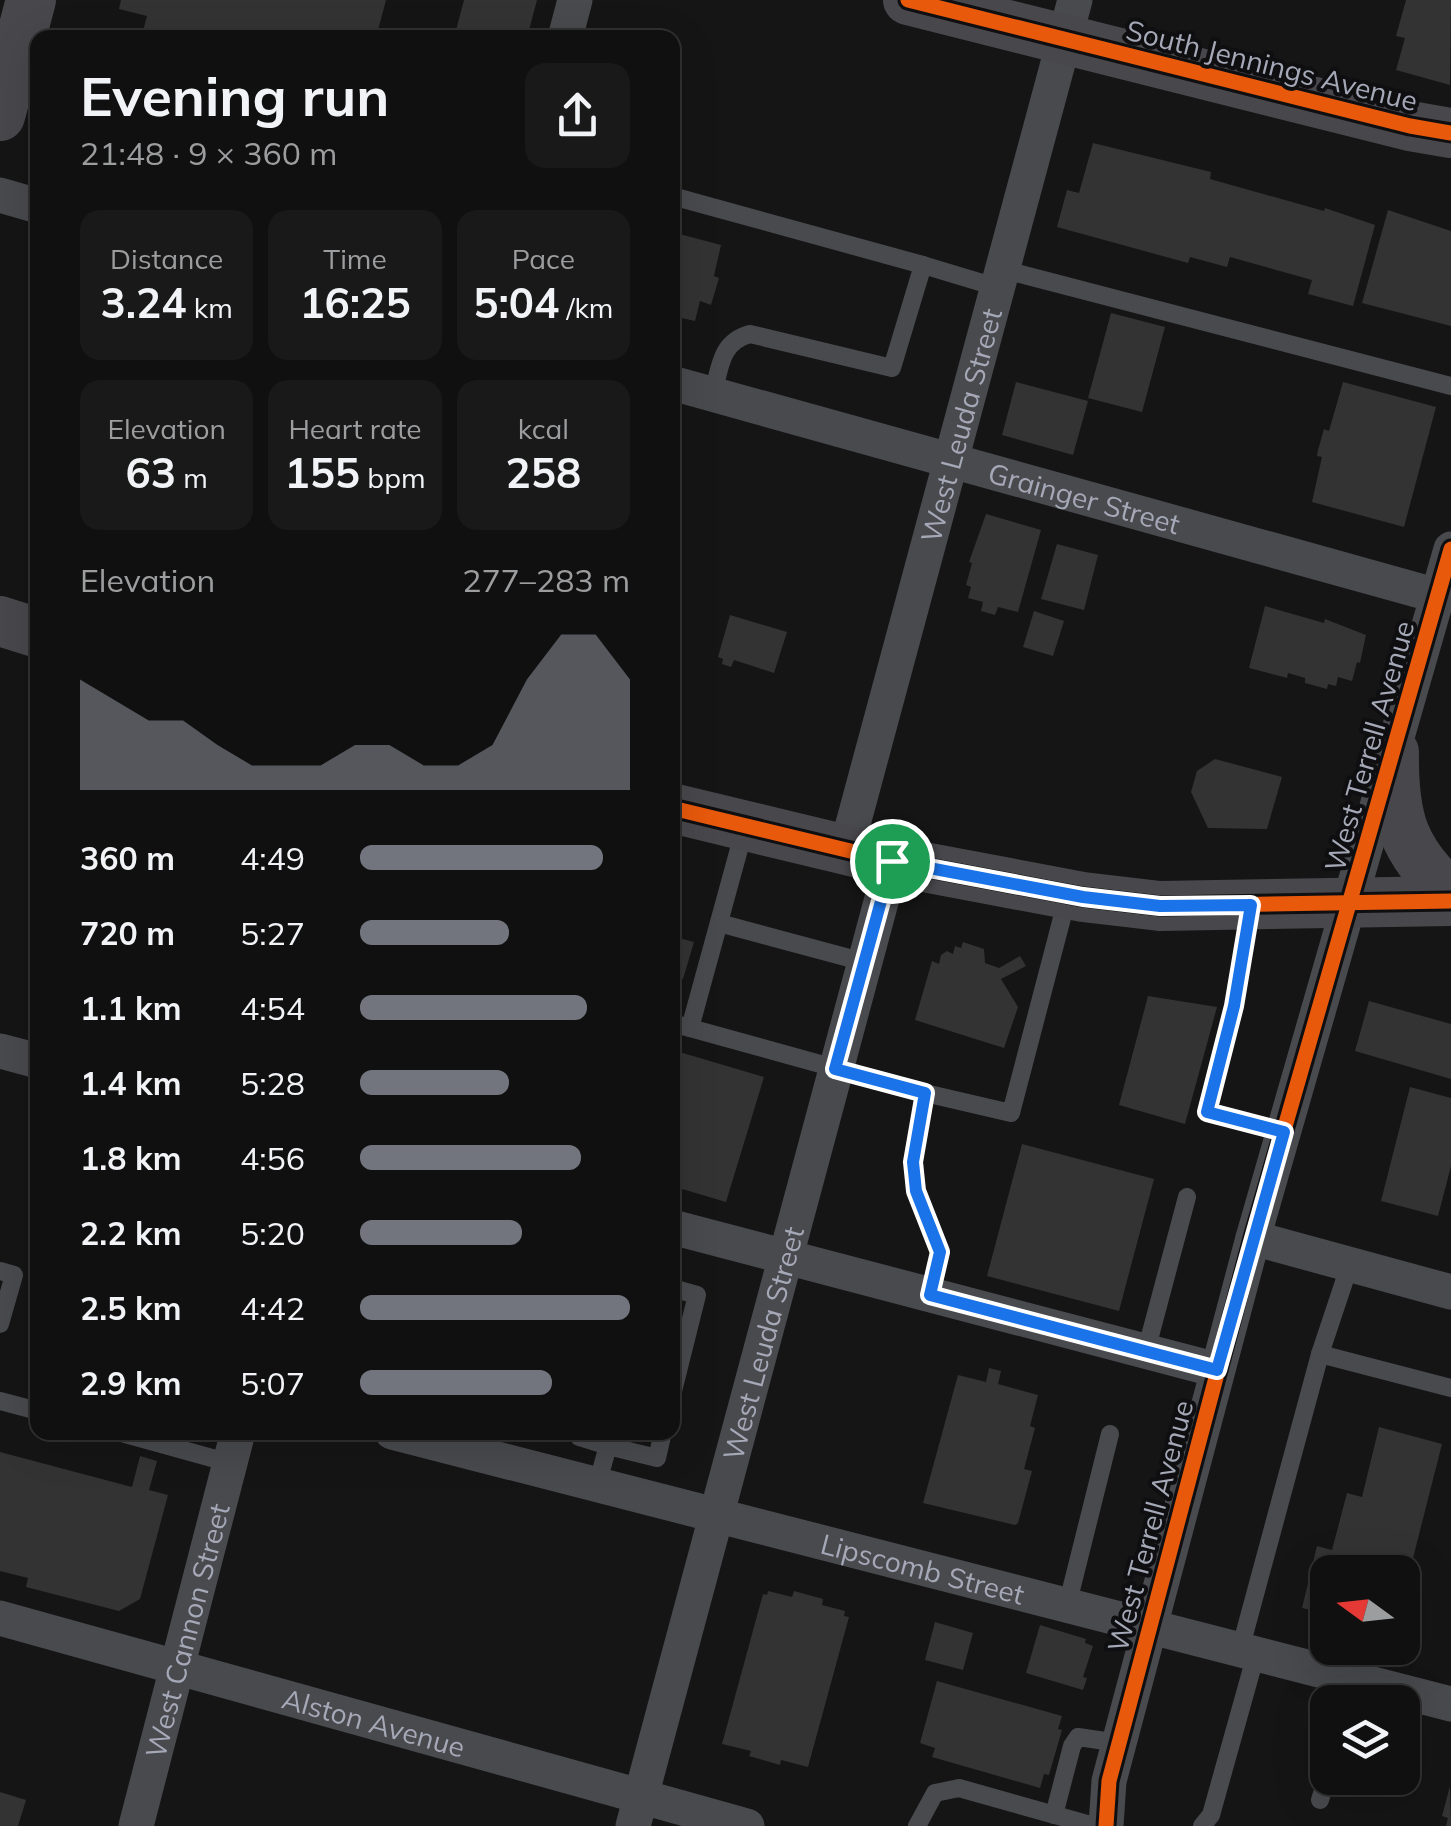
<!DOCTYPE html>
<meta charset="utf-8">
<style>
body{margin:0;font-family:Mulish,sans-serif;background:#191919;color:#f1f3f6;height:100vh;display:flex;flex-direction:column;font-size:38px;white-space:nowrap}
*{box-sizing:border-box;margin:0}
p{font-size:32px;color:#9c9d9f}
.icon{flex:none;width:55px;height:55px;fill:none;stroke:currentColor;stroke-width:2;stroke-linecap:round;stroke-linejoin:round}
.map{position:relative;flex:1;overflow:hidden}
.panel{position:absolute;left:30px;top:30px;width:650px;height:1410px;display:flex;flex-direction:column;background:#101010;border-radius:20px;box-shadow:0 10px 40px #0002,0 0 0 2px #303030}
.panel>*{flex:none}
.needle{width:65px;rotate:285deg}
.controls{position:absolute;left:1310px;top:1555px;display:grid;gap:20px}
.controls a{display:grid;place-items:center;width:110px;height:110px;border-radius:20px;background:#101010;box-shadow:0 10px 40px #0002,0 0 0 2px #303030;font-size:50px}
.pin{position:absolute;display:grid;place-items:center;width:85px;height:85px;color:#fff;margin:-42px;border:5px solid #fff;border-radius:50%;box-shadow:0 2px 10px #0007}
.round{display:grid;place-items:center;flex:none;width:105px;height:105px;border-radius:20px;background:#191919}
.summary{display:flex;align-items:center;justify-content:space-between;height:170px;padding:0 50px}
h1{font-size:55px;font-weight:700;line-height:75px}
.metrics{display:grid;grid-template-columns:repeat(3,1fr);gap:15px;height:170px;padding:10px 50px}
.metrics div{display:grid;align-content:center;border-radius:20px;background:#191919;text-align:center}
.metrics b{font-size:42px;font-weight:700}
.metrics small{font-size:28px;font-weight:400}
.metrics p{font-size:28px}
.chart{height:280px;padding:20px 50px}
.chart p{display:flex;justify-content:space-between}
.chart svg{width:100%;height:180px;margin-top:10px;fill:#73757e;opacity:.7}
ul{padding:0 50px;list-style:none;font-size:32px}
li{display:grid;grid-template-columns:160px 120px 1fr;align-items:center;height:75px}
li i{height:25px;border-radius:12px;background:#73757e}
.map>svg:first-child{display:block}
</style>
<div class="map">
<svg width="1451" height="1826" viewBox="0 0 1451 1826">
<rect width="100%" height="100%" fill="#151515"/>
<g fill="#333334">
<path d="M121 0H386L376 38H212L187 31 186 38H141L147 16 119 9Z"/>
<path d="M464 0H537L527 38H454Z"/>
<path d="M1406 0H1451L1450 85 1396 70 1405 38 1396 36Z"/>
<path d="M1093 143 1211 172 1210 179 1324 211 1325 208 1375 225 1353 306 1308 294 1312 280 1230 257 1227 267 1190 257 1188 263 1057 227 1067 190 1079 193Z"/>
<path d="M1388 210 1451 231V326L1362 303Z"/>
<path d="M672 232 721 245 714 276 719 278 711 305 700 301 695 321 677 317 672 329Z"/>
<path d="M1111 313 1165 327 1142 412 1088 398Z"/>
<path d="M1016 382 1088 401 1073 455 1002 435Z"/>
<path d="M1343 382 1436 407 1404 527 1312 502 1322 457 1317 456 1318 450 1324 429 1329 431Z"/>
<path d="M986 514 1041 530 1018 612 998 607 995 615 981 611 983 602 968 598 971 587 966 585 972 563 969 562Z"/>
<path d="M1057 544 1098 555 1084 610 1041 599Z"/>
<path d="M1265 606 1324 623 1325 619 1366 635 1360 663 1357 662 1352 681 1338 677 1336 686 1328 684 1327 689 1305 683V678L1288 673 1287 678 1249 668Z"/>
<path d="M1034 611 1064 621 1053 656 1023 647Z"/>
<path d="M730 615 787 632 774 673 734 660 731 667 722 664 723 659 718 657Z"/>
<path d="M1215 759 1282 777 1267 829 1208 828 1191 792 1197 771Z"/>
<path d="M672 936 694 942 683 979 672 976Z"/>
<path d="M963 942 984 949 985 963 999 968 1020 956 1026 966 1001 979 1018 1007 1004 1048 915 1020 932 961 939 964 941 955 947 951 953 954 955 946 961 948Z"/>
<path d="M1148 996 1217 1007 1185 1124 1119 1105Z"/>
<path d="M1369 1001 1451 1024V1079L1355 1051Z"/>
<path d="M676 1051 764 1077 726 1202 672 1186V1064Z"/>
<path d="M1410 1087 1451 1098V1166L1438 1216 1381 1201Z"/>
<path d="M1022 1144 1154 1179 1119 1311 987 1276Z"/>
<path d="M989 1368 1001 1371 998 1384 1038 1395 1030 1426 1035 1428 1024 1469 1032 1471 1018 1523 1015 1525 923 1503 958 1375 986 1382Z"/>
<path d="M1379 1427 1442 1444 1411 1566 1421 1569 1404 1637 1402 1572H1328V1614L1302 1608 1317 1546 1332 1550 1347 1493 1362 1497Z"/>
<path d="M0 1452 132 1487 140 1456 157 1461 149 1490 168 1495 140 1599 119 1611 26 1587 28 1578 0 1571Z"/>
<path d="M768 1591 792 1597 794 1591 823 1599 822 1605 845 1611 844 1616 849 1617 808 1767 781 1760 780 1765 749 1756 751 1751 722 1744 763 1594 767 1595Z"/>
<path d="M935 1622 973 1633 963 1670 925 1660Z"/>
<path d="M1040 1625 1086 1639 1085 1643 1093 1646 1083 1677 1087 1678 1083 1690 1026 1673Z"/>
<path d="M937 1681 1062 1716 1058 1729 1062 1730 1049 1775 1044 1774 1040 1788 932 1757 935 1748 920 1743Z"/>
<path d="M1450 1786 1451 1826H1446L1448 1818 1442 1816Z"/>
<path d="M0 1792 26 1800 18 1826H0Z"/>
</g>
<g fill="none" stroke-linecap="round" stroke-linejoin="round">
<g stroke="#494a4e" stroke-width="18">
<path d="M672 196 923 265"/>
<path d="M1001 269 1451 386"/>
<path d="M713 394C720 368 720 342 750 334L892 368 923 265 996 287"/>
<path d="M1251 905 1234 1006 1207 1112 1284 1132"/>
<path d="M719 923 864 962"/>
<path d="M672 1023 925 1093 913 1162 917 1191 940 1252 930 1295"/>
<path d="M690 1028 744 831"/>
<path d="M925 1093 1011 1113 1068 895"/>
<path d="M0 1271 14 1275 0 1324"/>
<path d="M672 1288 697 1295 672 1395"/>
<path d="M1146 1351 1187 1197"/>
<path d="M1320 1354 1350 1264"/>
<path d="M0 1401 38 1411"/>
<path d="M118 1432 230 1463"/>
<path d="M580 1432 579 1437 608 1446 597 1485"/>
<path d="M608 1446 657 1458 663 1432"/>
<path d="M1067 1606 1110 1434"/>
<path d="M1240 1650 1320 1354 1451 1388"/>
<path d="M1320 1800 1328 1774"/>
<path d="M1054 1815 1072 1746 1078 1737 1119 1743"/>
<path d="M917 1826 935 1793 959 1788 1094 1826"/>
<path d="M1202 1826 1211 1815 1256 1654"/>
</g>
<g stroke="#494a4e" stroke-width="35">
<path d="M565 38 575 0"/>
<path d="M0 195 38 206"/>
<path id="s1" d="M672 383 1438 596"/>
<path id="s2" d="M846 850 1075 0"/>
<path d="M0 1051 38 1061"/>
<path d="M672 1227 1217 1370"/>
<path d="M1253 1238 1451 1292"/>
<path id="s3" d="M392 1432 1451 1704"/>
<path id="s4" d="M0 1618 747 1826"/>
<path id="s5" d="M136 1826 238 1432"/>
<path id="s6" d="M633 1826 892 861"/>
<path d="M1106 1826 1109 1781 1253 1238 1451 549"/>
</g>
<g stroke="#48484c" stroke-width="50">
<path d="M908 0 1410 126 1451 133"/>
<path d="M0 116 31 0"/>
<path d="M0 621 38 633"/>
<path d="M1394 752C1393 816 1402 851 1451 894"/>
<path d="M672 808 892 861 1083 897 1160 906 1451 901"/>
</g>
<defs>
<g id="cycleway">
<path d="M908 0 1410 126 1451 133"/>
<path d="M672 808 892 861 1083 897 1160 906 1451 901"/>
<path d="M1106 1826 1109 1781 1253 1238 1451 549"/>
</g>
</defs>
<use href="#cycleway" stroke="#0f0f11" stroke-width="21"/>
<use href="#cycleway" stroke="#e8590c" stroke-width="15"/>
</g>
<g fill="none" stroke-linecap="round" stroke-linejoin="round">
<defs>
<path id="route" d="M892 861 1083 897 1160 906 1251 905 1234 1006 1207 1112 1284 1132 1217 1370 930 1295 940 1252 916 1191 913 1162 925 1093 835 1069Z"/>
</defs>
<use href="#route" stroke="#fff" stroke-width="20"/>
<use href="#route" stroke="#1a73e8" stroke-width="12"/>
</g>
<g text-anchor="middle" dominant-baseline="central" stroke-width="8" stroke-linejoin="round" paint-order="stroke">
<g font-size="28" fill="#a5a9b7" stroke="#0f0f11">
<text transform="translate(1272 65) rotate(14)">South Jennings Avenue</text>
<text stroke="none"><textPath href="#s2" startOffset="440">West Leuda Street</textPath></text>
<text stroke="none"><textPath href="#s1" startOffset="428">Grainger Street</textPath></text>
<text transform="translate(1369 746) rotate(-74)">West Terrell Avenue</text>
<text stroke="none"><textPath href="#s6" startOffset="500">West Leuda Street</textPath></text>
<text transform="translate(1150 1526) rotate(-75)">West Terrell Avenue</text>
<text stroke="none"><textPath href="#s3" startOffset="548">Lipscomb Street</textPath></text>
<text stroke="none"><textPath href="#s5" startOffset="202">West Cannon Street</textPath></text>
<text stroke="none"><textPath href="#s4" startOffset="388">Alston Avenue</textPath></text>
</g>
</g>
</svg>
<div class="controls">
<a><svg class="needle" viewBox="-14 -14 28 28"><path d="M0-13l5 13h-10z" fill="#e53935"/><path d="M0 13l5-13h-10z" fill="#9c9d9f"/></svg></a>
<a><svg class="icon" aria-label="layers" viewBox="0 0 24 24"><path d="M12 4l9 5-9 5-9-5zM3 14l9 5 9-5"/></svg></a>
</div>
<div class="pin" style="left:892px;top:861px;background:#1e9e55"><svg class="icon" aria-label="arrive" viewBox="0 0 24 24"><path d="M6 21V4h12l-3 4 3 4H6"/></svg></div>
<section class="panel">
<div class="summary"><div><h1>Evening run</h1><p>21:48 · 9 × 360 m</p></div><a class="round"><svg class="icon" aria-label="share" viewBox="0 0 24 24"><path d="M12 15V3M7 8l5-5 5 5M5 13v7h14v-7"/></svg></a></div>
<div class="metrics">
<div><p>Distance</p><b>3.24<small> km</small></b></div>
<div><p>Time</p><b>16:25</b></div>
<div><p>Pace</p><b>5:04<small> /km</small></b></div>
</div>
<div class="metrics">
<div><p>Elevation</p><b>63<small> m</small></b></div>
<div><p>Heart rate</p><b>155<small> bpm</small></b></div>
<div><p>kcal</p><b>258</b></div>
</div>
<div class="chart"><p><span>Elevation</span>277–283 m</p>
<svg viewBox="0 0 160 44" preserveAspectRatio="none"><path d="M0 44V17L10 22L20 27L30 27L40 33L50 38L60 38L70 38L80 33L90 33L100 38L110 38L120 33L130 17L140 6L150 6L160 17V44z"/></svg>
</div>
<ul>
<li><b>360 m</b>4:49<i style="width:90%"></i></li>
<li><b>720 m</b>5:27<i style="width:55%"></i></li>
<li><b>1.1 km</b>4:54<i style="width:84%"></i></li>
<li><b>1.4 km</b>5:28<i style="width:55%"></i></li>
<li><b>1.8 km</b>4:56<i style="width:82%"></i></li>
<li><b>2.2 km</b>5:20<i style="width:60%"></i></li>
<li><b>2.5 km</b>4:42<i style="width:100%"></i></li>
<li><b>2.9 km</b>5:07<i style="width:71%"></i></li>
</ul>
</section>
</div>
